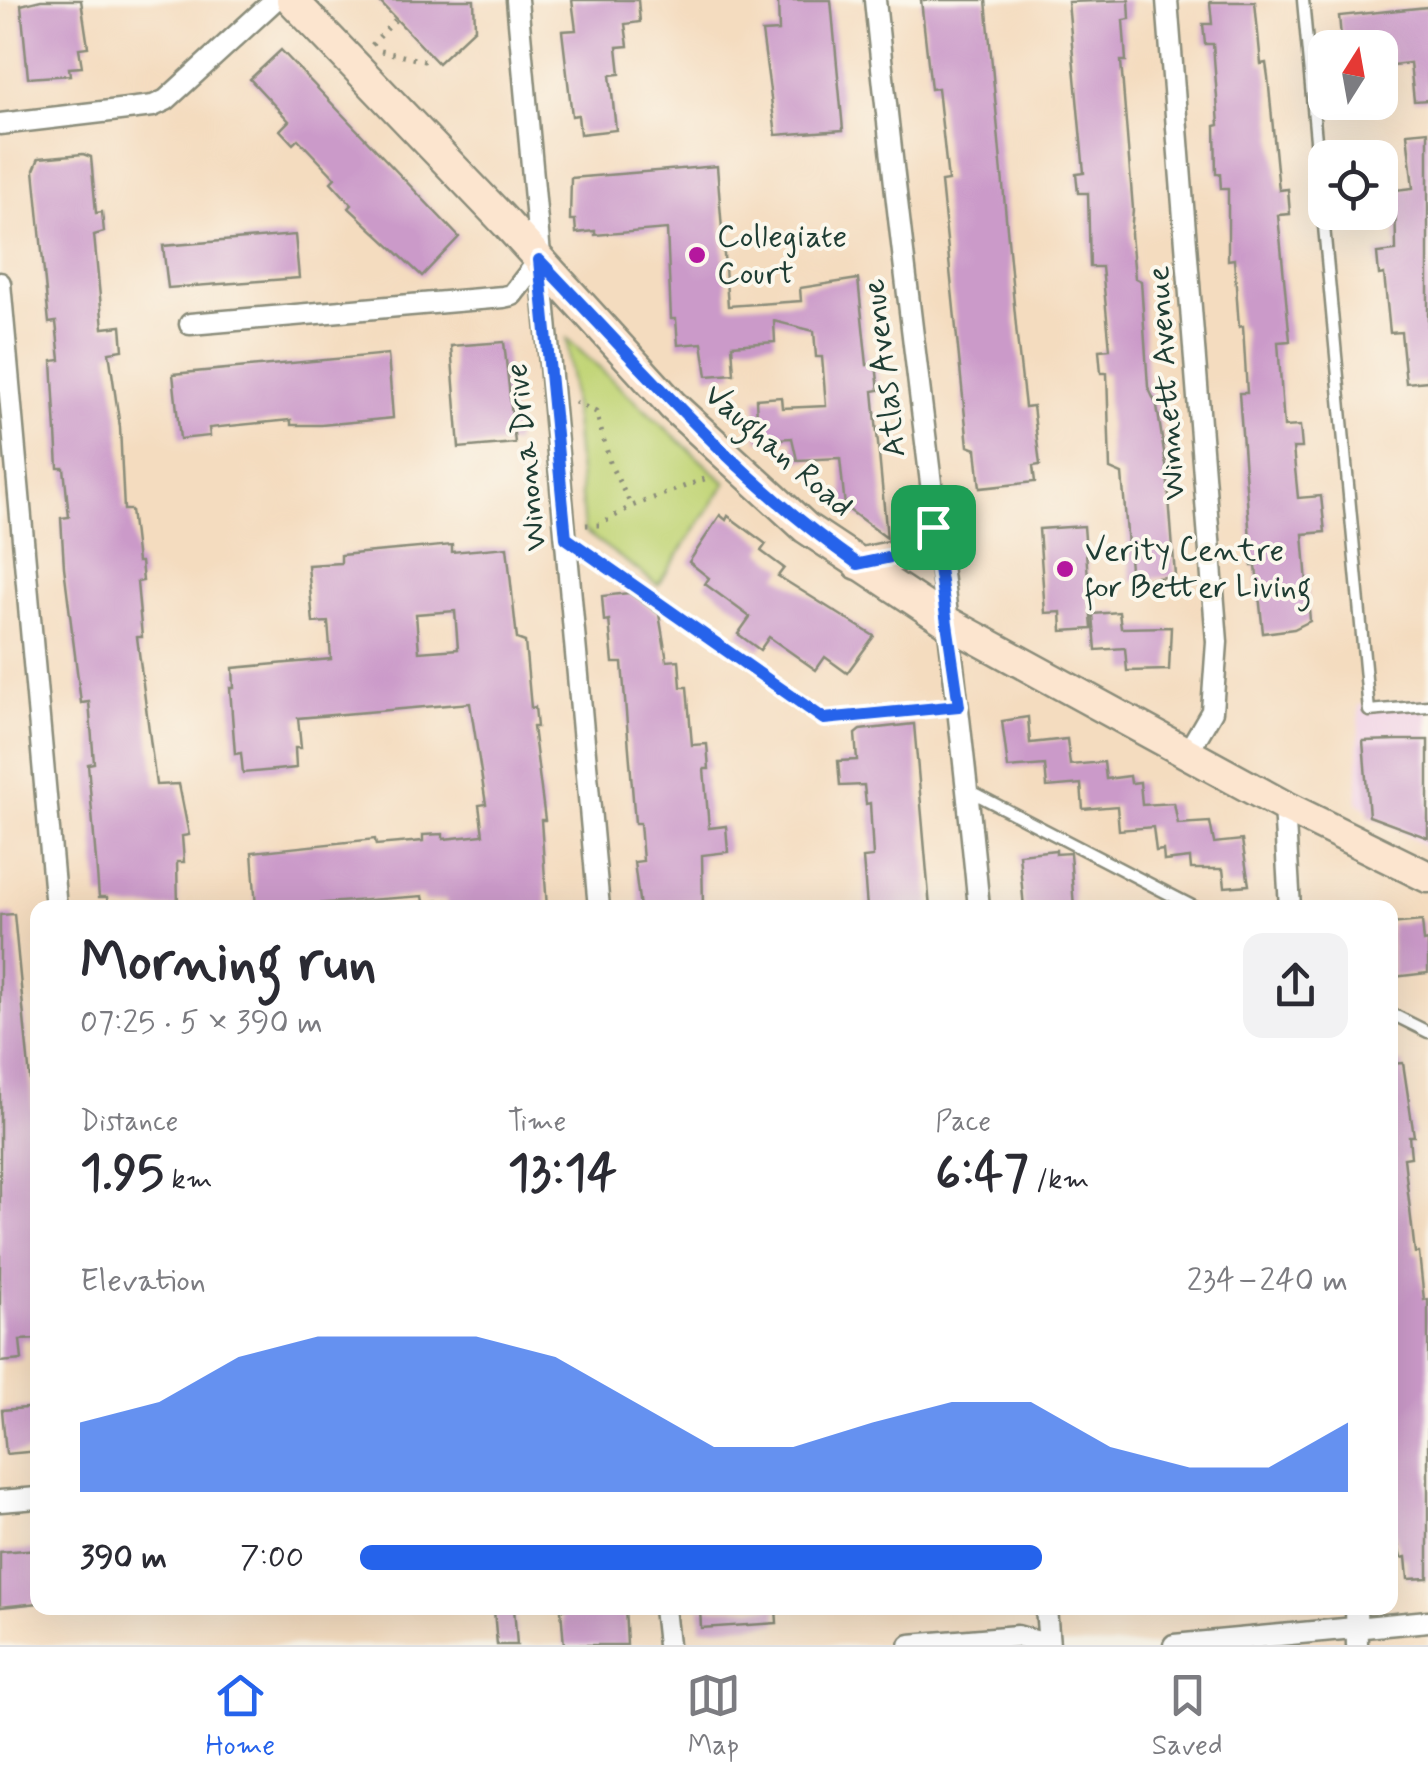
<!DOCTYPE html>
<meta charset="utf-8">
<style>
body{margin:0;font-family:Mynerve,sans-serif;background:#f2f2f3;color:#2b2b33;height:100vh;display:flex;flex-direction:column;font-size:38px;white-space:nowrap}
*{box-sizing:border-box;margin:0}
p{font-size:32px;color:#7c7c81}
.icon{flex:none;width:55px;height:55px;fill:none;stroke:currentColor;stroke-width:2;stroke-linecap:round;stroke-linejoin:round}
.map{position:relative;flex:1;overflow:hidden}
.details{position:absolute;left:30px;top:900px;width:1368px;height:715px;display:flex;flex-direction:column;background:#fff;border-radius:20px;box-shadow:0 10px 40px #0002}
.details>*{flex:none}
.needle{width:65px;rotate:11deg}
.fabs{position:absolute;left:1308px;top:30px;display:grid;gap:20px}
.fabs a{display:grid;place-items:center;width:90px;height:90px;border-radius:20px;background:#fff;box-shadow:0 10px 40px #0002;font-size:50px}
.pin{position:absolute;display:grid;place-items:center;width:85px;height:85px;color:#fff;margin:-42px;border-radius:20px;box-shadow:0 5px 15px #0006}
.round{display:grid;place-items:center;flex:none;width:105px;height:105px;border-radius:20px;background:#f2f2f3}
.headline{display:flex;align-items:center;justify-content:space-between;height:170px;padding:0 50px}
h1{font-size:55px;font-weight:700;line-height:75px}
.metrics{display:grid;grid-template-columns:repeat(3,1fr);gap:15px;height:170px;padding:10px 50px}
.metrics div{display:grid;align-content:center}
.metrics b{font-size:50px;font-weight:700}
.metrics small{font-size:28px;font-weight:400}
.metrics p{font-size:28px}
.chart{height:280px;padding:20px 50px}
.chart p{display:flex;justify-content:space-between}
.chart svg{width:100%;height:180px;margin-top:10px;fill:#2563eb;opacity:.7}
ul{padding:0 50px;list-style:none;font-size:32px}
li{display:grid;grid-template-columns:160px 120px 1fr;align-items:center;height:75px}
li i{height:25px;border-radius:12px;background:#2563eb}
.menu{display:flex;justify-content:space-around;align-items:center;height:140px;border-top:2px solid #e1e1e2;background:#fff;font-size:28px;color:#7c7c81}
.menu a{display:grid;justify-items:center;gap:5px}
.menu .on{color:#2563eb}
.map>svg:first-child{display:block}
</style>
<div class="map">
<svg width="1428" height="1645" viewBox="0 0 1428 1645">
<rect width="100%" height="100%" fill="#fbf7ec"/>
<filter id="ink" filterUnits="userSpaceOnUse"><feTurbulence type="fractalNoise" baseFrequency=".01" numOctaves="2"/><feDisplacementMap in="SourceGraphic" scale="20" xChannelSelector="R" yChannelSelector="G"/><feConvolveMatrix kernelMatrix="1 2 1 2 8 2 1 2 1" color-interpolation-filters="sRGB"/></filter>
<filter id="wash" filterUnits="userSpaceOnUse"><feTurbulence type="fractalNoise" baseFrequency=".0048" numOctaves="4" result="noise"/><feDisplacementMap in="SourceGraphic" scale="40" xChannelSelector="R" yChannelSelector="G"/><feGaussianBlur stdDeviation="2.25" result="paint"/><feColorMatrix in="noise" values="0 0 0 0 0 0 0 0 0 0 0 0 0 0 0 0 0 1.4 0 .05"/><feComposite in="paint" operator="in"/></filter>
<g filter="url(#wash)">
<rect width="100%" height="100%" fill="#f4dcbf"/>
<path fill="#f0d0e5" d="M1428 699V849L1358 803 1359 705Z"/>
<path fill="#c2d578" stroke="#708956" stroke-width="2.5" d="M567 339 726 483 658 585 584 531Z"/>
<g id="blocks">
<g fill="#cb9ac9" fill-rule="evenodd">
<path d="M41 0H81L88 47 79 48 82 67 69 68 70 75 28 78 21 5Z"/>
<path d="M378 0H474L475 28 438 63Z"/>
<path d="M572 0H638L640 22 625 24 628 46 617 47 620 74 610 75 616 130 580 134 578 115 572 116 562 31 576 30Z"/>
<path d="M778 0H831L843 130 776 135 762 32 779 31Z"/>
<path d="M921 0H986L1017 337 1025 407 1033 406 1040 465 1033 466 1035 482 980 488 976 449 968 446 941 182 948 181 938 88 931 89Z"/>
<path d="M1129 0 1130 19 1123 20 1126 61H1121L1133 209 1131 234 1135 278 1141 281 1148 387 1157 406 1167 471 1175 576 1131 581 1122 474 1110 469 1107 373H1101L1099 350 1110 349 1102 267H1090L1088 193H1078L1076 174 1084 173 1068 2Z"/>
<path d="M1210 2H1255L1261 64 1266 63 1268 77 1279 190 1288 189 1290 214 1278 215 1290 341 1278 342 1284 427 1300 426 1302 448H1293L1298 498 1321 496 1325 532 1303 534 1310 621 1294 629 1263 633 1256 566H1252L1239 393H1247L1243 326 1239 327 1234 259 1228 260V189H1221L1220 174H1216L1215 126 1219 125 1213 44H1205L1203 24H1212Z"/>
<path d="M1428 7V100L1414 101 1410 63 1392 65 1390 48H1342L1339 16Z"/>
<path d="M281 50 459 237 422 276 349 208 352 205 331 182 335 178 298 139 293 144 280 130 289 121 250 79Z"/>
<path d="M1428 131V381L1406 383 1401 332 1390 333 1384 274 1379 275 1377 253 1396 251 1395 190 1413 188 1407 133Z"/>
<path d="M83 154 91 157 96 213 102 212 104 232 94 235 103 328 121 326 123 350 109 352 120 427 124 510H131L137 562H141L143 581 137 582 142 637H137L156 785 179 784 189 835 182 836 184 862H177L178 908H108L107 897H99L88 764 94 763 89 702 81 703 64 567 61 518 69 517 64 468H58L52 361 60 360 56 322 49 323 34 170 39 158Z"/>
<path d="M717 166 728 306 801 301 800 288 858 279 867 365 876 364 879 390 873 391 887 538 845 507 840 458 797 460 792 438 758 440 756 399 781 397 782 408 826 406 822 357H816L814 331 774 321 775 342 732 345 734 374 707 376 702 343 678 345 676 319H671L667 229 595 235V231L576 233 575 220H570L571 178Z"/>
<path d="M295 235 299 278 168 288 163 246Z"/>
<path d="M504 342 515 443 459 448 451 346Z"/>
<path d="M388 354 393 418 321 425H291V420L209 428 210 436 180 439 173 374Z"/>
<path d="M720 515 726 520 728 516 766 544 761 551 784 568 778 576 874 636 847 673 825 657 816 670 769 637 760 650 738 634 750 617 705 584 709 578 689 562Z"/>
<path d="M1084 526 1092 629 1062 631 1061 612 1045 613 1039 529Z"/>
<path d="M452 545V552L507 547 517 639 525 642 531 708 535 707 537 727H533L545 820H541L547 908H446V900L424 902 423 896 256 908 252 852 375 839 376 845 423 841V835L443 834V839L483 835 479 805 486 804 470 703 298 718 301 748H295L296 768 243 773 241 753 235 754 230 688H234L233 668 331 659 328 622 313 623 308 565 341 563V555ZM455 611 458 649 419 652 416 614Z"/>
<path d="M629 593 659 614 667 661 679 660 681 687H687L692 745 707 744 709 769H704L709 828 726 826 728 852 702 855 703 908H640L634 862 643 861 640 823H635L622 663H613L609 620 604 621 602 596Z"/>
<path d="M1119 612 1121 628 1171 627 1169 670 1127 671 1125 648 1096 650 1093 614Z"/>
<path d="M1028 717 1030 743 1067 739 1070 765 1104 762 1106 779 1130 776 1131 783 1140 782 1142 805 1174 803 1178 824 1210 822 1214 843 1242 840 1249 885 1225 887 1223 869H1191L1190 858 1164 861 1163 850 1156 851 1153 827 1119 830 1117 806 1083 809 1081 784 1047 787 1045 765 1008 768 1002 721Z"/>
<path d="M914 724 930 908H867L863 858 873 857 870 803 866 804 864 785 840 786 838 761 857 760 855 734 860 730Z"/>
<path d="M1397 740H1428V838L1369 816 1363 741Z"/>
<path d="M1056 850V854L1070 853 1074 908H1024L1019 854Z"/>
<path d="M14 914 38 1163V1339L20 1340 22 1360 0 1362V915Z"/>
<path d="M1422 921 1424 942 1428 941V973L1393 977 1390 924Z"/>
<path d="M1403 1063 1414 1136H1409L1411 1157 1404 1158 1415 1253H1419L1424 1300 1428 1299V1578L1408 1579 1406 1557 1401 1558 1395 1533 1390 1487V1064Z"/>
<path d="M38 1407V1451L6 1454 2 1410Z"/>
<path d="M38 1549V1603L0 1607V1552Z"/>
<path d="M514 1608 517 1645H497L494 1610Z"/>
<path d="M571 1608H625L627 1645H564L561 1610Z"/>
<path d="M700 1608H776L777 1623 701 1628Z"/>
</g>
</g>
</g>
<g filter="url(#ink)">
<use href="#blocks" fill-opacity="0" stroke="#8a8c7a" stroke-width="2.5"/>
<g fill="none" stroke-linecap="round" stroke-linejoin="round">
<defs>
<g id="lane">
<path d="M1303 0 1369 711 1428 706"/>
<path d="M566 538 824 719 957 706"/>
<path d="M968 790 1196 908"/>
<path d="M1390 1013 1428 1032"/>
</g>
<g id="street">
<path d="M517 0 599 908"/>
<path d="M875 0C905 303 950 604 979 908"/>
<path d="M1167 0 1217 642 1212 711 1187 754"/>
<path d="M0 124 153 106 166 100 275 0"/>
<path d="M0 283 56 908"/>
<path d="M190 324 503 297 512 295 539 260"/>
<path d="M1284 806 1290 908"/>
<path d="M0 1501 38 1498"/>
<path d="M664 1608 668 1645"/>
<path d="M1356 1608 1357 1645"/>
<path d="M910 1645 1017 1636 1049 1645 1046 1608"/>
<path d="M1174 1645 1428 1621"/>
</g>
<g id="secondary">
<path d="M292 0 507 224 673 406 806 528 949 623 1284 806 1428 877"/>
<path d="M858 564 906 554 933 527"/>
</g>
</defs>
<use href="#lane" stroke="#8a8c7a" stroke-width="15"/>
<use href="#street" stroke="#8a8c7a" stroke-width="25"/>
<use href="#secondary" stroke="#8a8c7a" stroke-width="35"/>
<g stroke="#8a8c7a" stroke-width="5" stroke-dasharray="2.5 8" stroke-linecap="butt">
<path d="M372 45 396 19"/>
<path d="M381 51 424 61 430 55"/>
<path d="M575 402 596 412 611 466 631 505"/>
<path d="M586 525H599L632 506 710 477"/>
</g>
<use href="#lane" stroke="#fff" stroke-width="10"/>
<use href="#street" stroke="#fff" stroke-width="20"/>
<use href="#secondary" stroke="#fce5cf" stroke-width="30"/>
</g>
</g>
<g fill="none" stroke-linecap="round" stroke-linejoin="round" filter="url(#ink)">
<defs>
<path id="route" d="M539 260C642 367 735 478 858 564L906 554 933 527 959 706 824 719 566 538Z"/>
</defs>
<use href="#route" stroke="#fff" stroke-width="20"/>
<use href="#route" stroke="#2563eb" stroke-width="12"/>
</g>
<g fill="#b5179e" stroke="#fbf7ec" stroke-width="4">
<circle cx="697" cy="255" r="10"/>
<circle cx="1065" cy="569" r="10"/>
</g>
<g text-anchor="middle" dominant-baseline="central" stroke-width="8" stroke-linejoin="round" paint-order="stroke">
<g font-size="32" fill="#1f3d34" stroke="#fbf7ec" text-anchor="start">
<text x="717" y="237">Collegiate<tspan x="717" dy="37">Court</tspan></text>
<text x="1085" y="551">Verity Centre<tspan x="1085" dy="37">for Better Living</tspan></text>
</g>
<g font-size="32" fill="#1f3d34" stroke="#fbf7ec">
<text transform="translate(885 368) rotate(-97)">Atlas Avenue</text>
<text transform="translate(1167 383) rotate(-94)">Winnett Avenue</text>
<text transform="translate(778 451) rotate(41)">Vaughan Road</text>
<text transform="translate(527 457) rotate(-96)">Winona Drive</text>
</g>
</g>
</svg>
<div class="fabs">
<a><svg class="needle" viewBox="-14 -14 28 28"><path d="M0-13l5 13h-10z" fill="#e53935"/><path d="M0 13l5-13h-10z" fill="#7c7c81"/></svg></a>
<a><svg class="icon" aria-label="locate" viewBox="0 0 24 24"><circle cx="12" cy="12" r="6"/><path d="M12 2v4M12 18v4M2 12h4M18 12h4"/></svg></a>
</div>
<div class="pin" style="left:933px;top:527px;background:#1e9e55"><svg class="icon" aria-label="arrive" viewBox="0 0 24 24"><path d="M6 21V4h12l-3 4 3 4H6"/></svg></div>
<section class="details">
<div class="headline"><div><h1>Morning run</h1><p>07:25 · 5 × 390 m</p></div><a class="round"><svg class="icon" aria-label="share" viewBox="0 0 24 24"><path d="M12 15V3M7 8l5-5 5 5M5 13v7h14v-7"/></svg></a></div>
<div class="metrics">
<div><p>Distance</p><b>1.95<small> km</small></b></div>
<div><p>Time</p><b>13:14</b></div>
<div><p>Pace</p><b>6:47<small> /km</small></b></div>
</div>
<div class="chart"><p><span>Elevation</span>234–240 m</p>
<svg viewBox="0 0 160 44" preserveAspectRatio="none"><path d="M0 44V27L10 22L20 11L30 6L40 6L50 6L60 11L70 22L80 33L90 33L100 27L110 22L120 22L130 33L140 38L150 38L160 27V44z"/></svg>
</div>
<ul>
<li><b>390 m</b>7:00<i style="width:69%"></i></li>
</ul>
</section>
</div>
<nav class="menu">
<a class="on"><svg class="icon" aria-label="home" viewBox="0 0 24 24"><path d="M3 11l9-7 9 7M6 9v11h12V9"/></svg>Home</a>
<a><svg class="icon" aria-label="map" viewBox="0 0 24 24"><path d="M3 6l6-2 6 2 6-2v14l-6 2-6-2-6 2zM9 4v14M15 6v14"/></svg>Map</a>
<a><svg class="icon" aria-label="saved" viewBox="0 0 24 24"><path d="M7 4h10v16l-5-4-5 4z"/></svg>Saved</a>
</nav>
